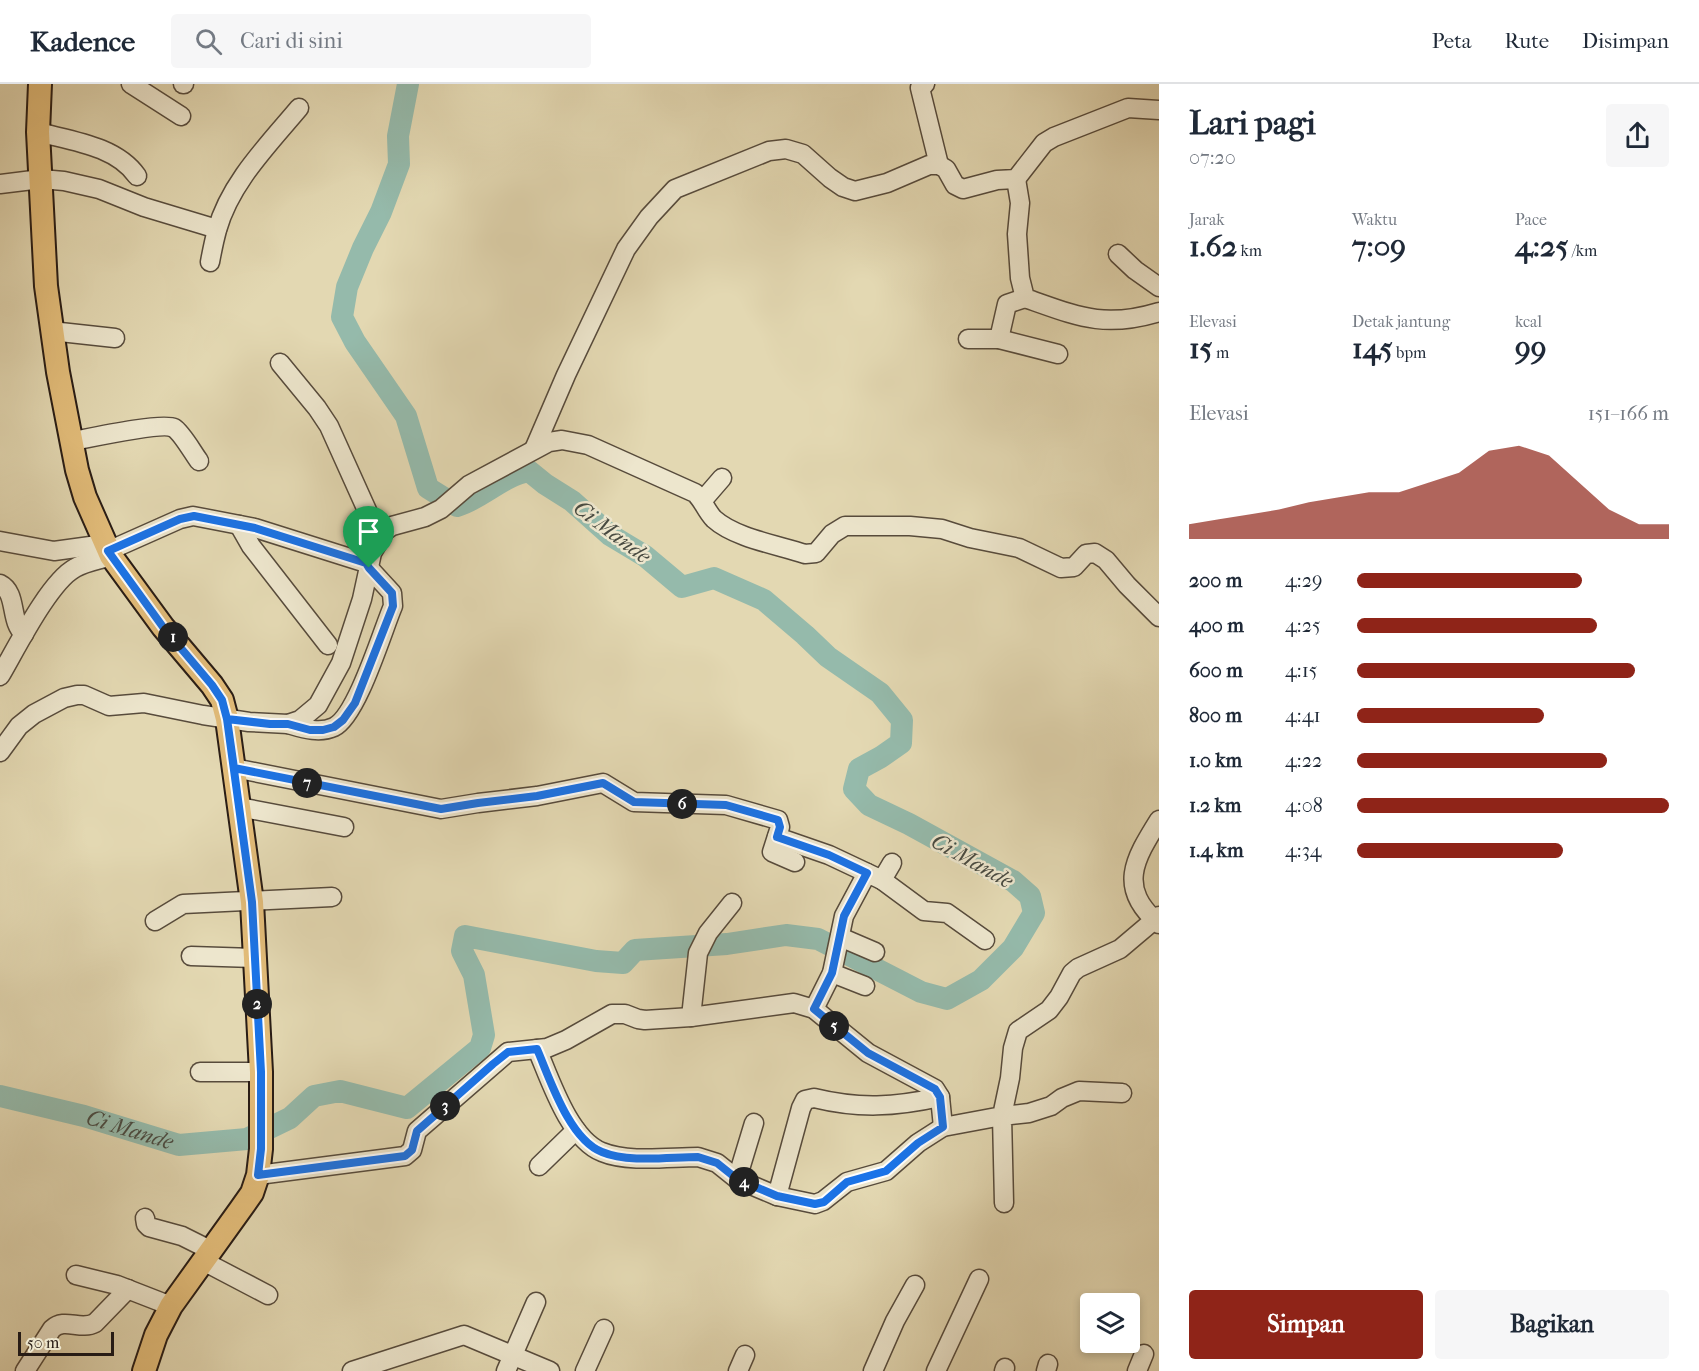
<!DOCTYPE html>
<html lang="id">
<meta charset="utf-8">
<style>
body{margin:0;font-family:"IM FELL French Canon",serif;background:#f6f6f7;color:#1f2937;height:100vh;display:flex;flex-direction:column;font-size:22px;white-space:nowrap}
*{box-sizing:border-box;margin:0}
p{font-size:20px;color:#747a83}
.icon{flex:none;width:33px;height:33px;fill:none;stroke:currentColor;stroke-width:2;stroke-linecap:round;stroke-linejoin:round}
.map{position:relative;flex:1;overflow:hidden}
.side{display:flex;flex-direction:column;background:#fff;width:540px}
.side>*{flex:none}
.controls{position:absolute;left:1080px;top:1209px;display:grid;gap:12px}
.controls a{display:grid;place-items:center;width:60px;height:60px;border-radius:6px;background:#fff;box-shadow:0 3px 9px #0003;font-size:30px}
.scale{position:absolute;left:18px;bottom:15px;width:96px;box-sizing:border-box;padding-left:6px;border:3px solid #281c15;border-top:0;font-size:16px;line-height:21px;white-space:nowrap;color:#281c15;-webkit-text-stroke:4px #ede6cd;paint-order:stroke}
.pin{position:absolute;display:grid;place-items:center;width:51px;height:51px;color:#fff;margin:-62px -26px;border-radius:50% 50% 50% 0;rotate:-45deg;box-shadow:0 0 6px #0007}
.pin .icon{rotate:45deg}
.km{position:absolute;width:30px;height:30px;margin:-15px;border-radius:50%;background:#222;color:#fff;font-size:16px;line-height:30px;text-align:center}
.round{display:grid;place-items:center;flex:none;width:63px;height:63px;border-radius:6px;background:#f6f6f7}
.overview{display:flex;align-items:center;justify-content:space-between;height:102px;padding:0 30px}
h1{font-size:33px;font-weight:800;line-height:45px}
.figures{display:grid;grid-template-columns:repeat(3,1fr);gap:9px;height:102px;padding:6px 30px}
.figures div{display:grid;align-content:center}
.figures b{font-size:30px;font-weight:800}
.figures small{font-size:16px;font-weight:400}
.figures p{font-size:16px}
.chart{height:168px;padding:12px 30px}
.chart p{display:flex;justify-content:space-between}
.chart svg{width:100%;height:108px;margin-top:6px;fill:#8f2418;opacity:.7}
.button{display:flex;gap:12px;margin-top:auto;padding:12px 30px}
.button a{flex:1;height:69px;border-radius:6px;background:#8f2418;color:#fff;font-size:24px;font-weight:800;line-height:69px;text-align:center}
.button a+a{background:#f6f6f7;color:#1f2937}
ul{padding:0 30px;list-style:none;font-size:20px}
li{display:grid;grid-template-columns:96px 72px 1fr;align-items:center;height:45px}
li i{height:15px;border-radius:8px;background:#8f2418}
header{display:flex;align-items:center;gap:36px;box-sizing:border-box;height:84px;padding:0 30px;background:#fff;border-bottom:2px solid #e0e1e3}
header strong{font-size:28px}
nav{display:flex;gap:33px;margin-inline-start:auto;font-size:21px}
.search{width:420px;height:54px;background:#f6f6f7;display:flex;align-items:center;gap:15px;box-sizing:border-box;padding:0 21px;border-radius:6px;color:#747a83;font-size:22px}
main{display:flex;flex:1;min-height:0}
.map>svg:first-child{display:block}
</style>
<header>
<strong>Kadence</strong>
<div class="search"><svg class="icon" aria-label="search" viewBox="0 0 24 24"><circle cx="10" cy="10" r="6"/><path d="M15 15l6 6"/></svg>Cari di sini</div>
<nav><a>Peta</a><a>Rute</a><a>Disimpan</a></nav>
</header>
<main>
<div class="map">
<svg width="1159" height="1287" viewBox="0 0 1159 1287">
<rect width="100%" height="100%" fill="#e3d8b2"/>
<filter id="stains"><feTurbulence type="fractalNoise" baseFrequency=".00333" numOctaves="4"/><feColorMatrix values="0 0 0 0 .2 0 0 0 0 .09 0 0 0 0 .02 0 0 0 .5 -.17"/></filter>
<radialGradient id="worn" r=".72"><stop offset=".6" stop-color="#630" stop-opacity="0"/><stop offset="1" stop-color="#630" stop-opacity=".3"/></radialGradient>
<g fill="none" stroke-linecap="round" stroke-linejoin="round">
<path stroke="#95baab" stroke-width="22" id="s1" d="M0 1012 84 1032 179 1061 247 1055 290 1034 314 1012 340 1007 407 1024 480 964 484 951 474 891 462 867 465 852 596 877 623 879 635 866 727 860 786 851 818 855 921 908 947 915 981 896 1013 864 1034 829 1030 812 1013 797 909 740 869 721 854 705 859 685 881 673 901 659 902 636 880 609 828 573 805 551 764 516 714 494 682 503 645 472 610 451 572 417 545 400 529 387C502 392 483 414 457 422L428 404 406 332 355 258 342 233 347 203 363 164 381 128 399 80 398 52 408 0"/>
<defs>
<g id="minor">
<path d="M131 0 181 32"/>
<path d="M183 0H184"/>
<path d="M925 0 920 4 939 81"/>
<path d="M38 48C72 57 116 62 137 92"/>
<path d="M1016 95 1020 119 1017 150 1020 194 1025 214C1077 232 1103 245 1159 228"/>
<path d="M0 100 41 95 64 97 99 105 144 123 217 145"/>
<path d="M1118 170 1135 186 1159 203"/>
<path d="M210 178C212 167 214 157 217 146 230 99 268 61 299 24"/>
<path d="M51 247 115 254"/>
<path d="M968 255H999L1058 270"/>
<path d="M999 255 1007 220 1025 214"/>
<path d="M280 279 317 324 329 342 370 433 364 474 369 484 392 509 393 522C382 548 357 632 334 643 319 650 302 644 288 640"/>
<path d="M73 357C89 354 163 338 174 344 182 349 193 369 199 377"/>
<path d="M535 363 566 291 626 165 649 133 675 105 769 67 786 65 803 70 830 94 843 103 855 107 887 99 929 81H939L946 85 955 101 963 105 997 96 1016 95 1044 59 1054 53 1128 24 1159 26"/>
<path d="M703 416 722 394"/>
<path d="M239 441 251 462 328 561"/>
<path d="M0 457 54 467 105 460"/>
<path d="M108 467 180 435 193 432 255 444 366 479"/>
<path d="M0 500C18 509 9 537 24 550"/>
<path d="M0 592C16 565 49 498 75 484 85 478 99 476 111 472"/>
<path d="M0 668 19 642 34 630 64 614 77 611H84L109 622 144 619 203 631 249 638 288 640 300 636 318 621 341 579 362 515 372 469 385 447 392 442 425 433 441 425 469 401 549 358 562 356 588 361 695 409C703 416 706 427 714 435 735 454 778 461 805 470L816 469 832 450 845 442H910L942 445 970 454 1019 464 1061 484 1074 483 1086 470 1095 469 1106 476 1127 501 1159 533"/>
<path d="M234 684 441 725 478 719 537 712 603 699 634 718 726 721 778 736 780 743 772 768 795 778"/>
<path d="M239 723 344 743"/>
<path d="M1159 736C1134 776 1117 804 1159 840"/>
<path d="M777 753 829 771 882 796 892 779"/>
<path d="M882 796 924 827 947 829 985 856"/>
<path d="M155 837 183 820 332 813"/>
<path d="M840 853 875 868"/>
<path d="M191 872 254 874"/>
<path d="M832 889 865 902"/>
<path d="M814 925 832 889 844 832 867 789"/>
<path d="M691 933 698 869 708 849 732 819"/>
<path d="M537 965C550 995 569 1055 602 1068 628 1079 670 1073 698 1073L717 1079 737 1095 758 1104 777 1112 815 1120 823 1117 847 1098 886 1087 918 1059 943 1043 1002 1032 1010 994 1013 964 1018 947 1049 926 1059 913 1072 889 1078 884 1120 865 1159 832"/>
<path d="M200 988H261"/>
<path d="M539 1082 576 1046"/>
<path d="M258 1091 405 1072 412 1066 417 1047 508 968 547 964 566 956 612 930H625L638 935 645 936 691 933 794 919 814 925 868 969 935 1005 940 1013 943 1043"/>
<path d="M737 1095 754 1039"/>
<path d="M777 1112 801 1024 805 1016 814 1014C859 1025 895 1023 940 1013"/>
<path d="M1004 1119 1002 1032 1029 1029 1051 1022 1062 1014 1079 1007 1122 1009"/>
<path d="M145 1134 146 1140 149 1143 182 1152 212 1167"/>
<path d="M203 1177 268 1211"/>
<path d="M76 1191 117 1201 171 1222"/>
<path d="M25 1287 52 1245C65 1233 80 1247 95 1239L128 1205"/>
<path d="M352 1287 464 1251 550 1287"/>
<path d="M506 1287 536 1218"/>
<path d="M585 1287 604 1245"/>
<path d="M738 1287 745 1271"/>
<path d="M873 1287 895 1237 915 1201"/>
<path d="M936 1287 979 1195"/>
<path d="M1004 1287 1005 1284"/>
<path d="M1046 1287 1048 1280"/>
<path d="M1137 1287 1144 1270"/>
</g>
<path id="major" d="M40 0 38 48 46 202 58 288 77 386 85 413 111 472 163 543 212 601 222 616 227 635 252 818 261 988V1065L258 1091 252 1109 240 1126 171 1222 156 1251 144 1287"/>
</defs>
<use href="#minor" stroke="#574b3c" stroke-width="21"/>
<use href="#major" stroke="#281c15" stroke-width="26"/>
<use href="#minor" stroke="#ede6cd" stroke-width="18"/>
<use href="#major" stroke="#e2bc79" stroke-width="22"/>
</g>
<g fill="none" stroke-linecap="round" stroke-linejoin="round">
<defs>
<path id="route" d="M369 484 366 479 255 444 194 432 180 435 108 467 163 543 212 601 222 616 227 635 252 818 261 988V1065L258 1091 405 1072 412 1066 417 1047 493 980 508 968 537 965C550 995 569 1055 602 1068 628 1079 670 1073 698 1073L717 1079 737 1095 758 1104 777 1112 815 1120 824 1118 847 1098 886 1087 918 1059 943 1043 940 1013 935 1005 868 969 814 925 832 889 844 832 867 789 829 771 777 753 780 743 778 736 726 721 634 718 603 699 537 712 478 719 441 725 234 684 227 635 270 640H288L310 646H323L334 643 343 636 355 619 393 522 392 509 369 484"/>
</defs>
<use href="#route" stroke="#fff" stroke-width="12"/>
<use href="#route" stroke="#1a73e8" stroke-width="8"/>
</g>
<g text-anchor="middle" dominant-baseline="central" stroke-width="5" stroke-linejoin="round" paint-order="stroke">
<g font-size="22" font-style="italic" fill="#494b42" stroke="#ede6cd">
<text transform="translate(612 448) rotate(37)">Ci Mande</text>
<text transform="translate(972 777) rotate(29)">Ci Mande</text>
<text stroke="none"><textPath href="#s1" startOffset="134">Ci Mande</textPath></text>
</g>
</g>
<rect width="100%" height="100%" filter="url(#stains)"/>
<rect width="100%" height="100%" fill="url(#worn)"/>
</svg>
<div class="controls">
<a><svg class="icon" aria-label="layers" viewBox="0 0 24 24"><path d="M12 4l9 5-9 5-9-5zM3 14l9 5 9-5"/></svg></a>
</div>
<div class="scale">50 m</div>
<div class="pin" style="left:369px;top:484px;background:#1e9e55"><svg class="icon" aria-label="arrive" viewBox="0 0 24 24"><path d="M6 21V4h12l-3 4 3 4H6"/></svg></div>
<b class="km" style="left:173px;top:553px">1</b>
<b class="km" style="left:257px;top:920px">2</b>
<b class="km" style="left:445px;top:1022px">3</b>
<b class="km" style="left:744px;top:1098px">4</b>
<b class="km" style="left:834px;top:942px">5</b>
<b class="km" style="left:682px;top:720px">6</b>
<b class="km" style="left:307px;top:699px">7</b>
</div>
<section class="side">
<div class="overview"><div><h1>Lari pagi</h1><p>07:20</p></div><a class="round"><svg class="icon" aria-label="share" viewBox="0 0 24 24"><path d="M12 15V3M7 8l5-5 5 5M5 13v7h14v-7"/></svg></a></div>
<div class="figures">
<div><p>Jarak</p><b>1.62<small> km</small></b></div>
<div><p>Waktu</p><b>7:09</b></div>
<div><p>Pace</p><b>4:25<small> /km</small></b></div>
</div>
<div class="figures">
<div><p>Elevasi</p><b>15<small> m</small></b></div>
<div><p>Detak jantung</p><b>145<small> bpm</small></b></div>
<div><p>kcal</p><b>99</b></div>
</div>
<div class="chart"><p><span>Elevasi</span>151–166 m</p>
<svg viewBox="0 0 160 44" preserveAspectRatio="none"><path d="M0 44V38L10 36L20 34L30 32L40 29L50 27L60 25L70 25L80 21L90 17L100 8L110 6L120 10L130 21L140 32L150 38L160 38V44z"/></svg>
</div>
<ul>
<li><b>200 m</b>4:29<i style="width:72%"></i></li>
<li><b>400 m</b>4:25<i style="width:77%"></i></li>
<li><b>600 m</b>4:15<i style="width:89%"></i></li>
<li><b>800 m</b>4:41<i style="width:60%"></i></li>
<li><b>1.0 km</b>4:22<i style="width:80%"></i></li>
<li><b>1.2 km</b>4:08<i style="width:100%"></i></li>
<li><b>1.4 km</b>4:34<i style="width:66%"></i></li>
</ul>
<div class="button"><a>Simpan</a><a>Bagikan</a></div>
</section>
</main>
